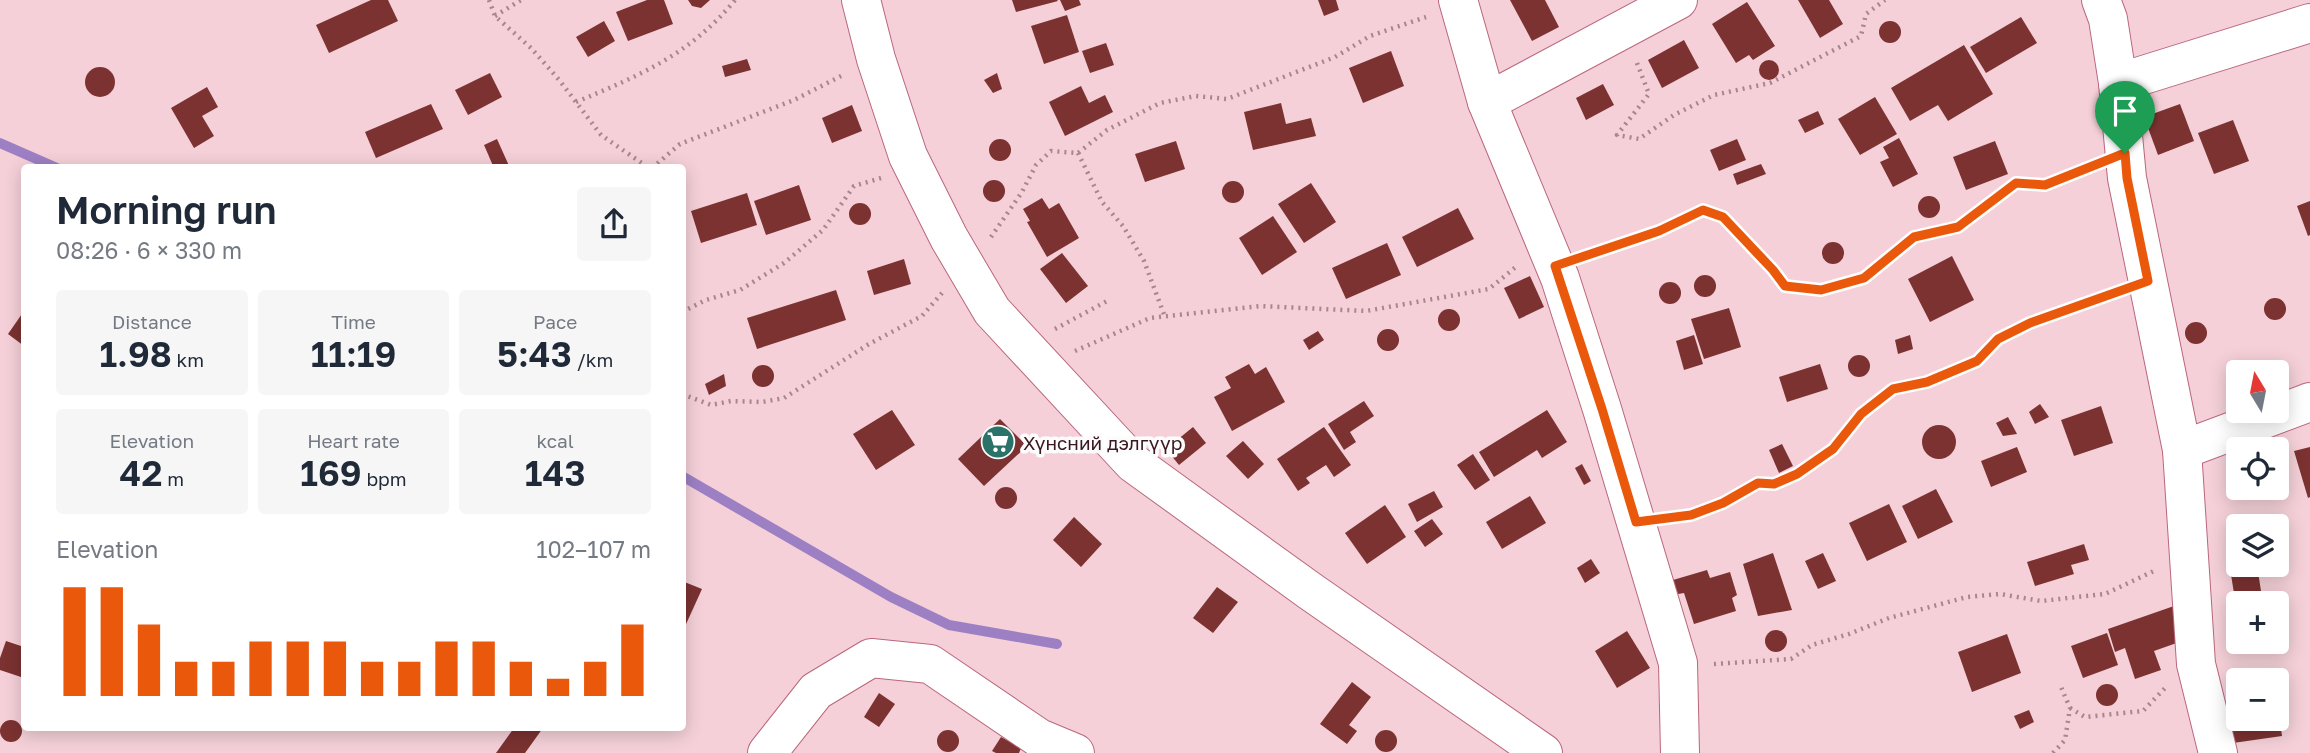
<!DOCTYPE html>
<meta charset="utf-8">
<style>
body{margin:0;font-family:"Golos Text",sans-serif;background:#f6f6f7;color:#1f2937;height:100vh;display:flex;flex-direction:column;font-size:26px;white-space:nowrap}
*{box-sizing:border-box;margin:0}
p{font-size:23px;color:#747a83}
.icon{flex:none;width:38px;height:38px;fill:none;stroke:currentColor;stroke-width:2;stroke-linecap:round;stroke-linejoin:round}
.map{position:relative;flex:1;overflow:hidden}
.details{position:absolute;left:21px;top:164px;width:665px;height:567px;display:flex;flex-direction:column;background:#fff;border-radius:7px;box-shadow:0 4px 18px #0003}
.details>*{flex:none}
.needle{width:46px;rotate:350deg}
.tools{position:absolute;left:2226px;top:360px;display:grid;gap:14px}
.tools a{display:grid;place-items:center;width:63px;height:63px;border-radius:7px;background:#fff;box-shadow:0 4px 18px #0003;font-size:35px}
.pin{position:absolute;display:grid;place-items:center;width:60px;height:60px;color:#fff;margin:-72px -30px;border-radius:50% 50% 50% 0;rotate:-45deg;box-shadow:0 0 7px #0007}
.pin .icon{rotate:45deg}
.round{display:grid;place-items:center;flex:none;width:74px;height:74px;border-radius:7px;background:#f6f6f7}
.head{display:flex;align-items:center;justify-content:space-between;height:119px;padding:0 35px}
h1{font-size:38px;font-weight:600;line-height:52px}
.figures{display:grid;grid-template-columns:repeat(3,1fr);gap:10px;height:119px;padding:7px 35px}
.figures div{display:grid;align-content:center;border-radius:7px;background:#f6f6f7;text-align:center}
.figures b{font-size:35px;font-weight:600}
.figures small{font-size:19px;font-weight:400}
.figures p{font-size:19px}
.chart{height:196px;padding:14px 35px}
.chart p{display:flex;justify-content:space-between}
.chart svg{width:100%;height:126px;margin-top:7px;stroke:#ea580c;stroke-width:6}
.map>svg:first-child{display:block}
</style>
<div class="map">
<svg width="2310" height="753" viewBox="0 0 2310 753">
<rect width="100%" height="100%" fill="#f5d0d8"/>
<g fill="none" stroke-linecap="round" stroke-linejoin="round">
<g stroke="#9d80c4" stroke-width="10">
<path d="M0 143 57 168"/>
<path d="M682 476 891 597 949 625 1057 644"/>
</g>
</g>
<g fill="#7b3231">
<path d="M371 0H388L398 21 329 53 316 25Z"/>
<path d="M647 0H664L673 24 628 41 616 12Z"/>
<path d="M688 0H710L701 8 692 6Z"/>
<path d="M1012 0H1057L1058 1 1016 12Z"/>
<path d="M1060 0H1079L1081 5 1065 11Z"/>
<path d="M1318 0H1336L1339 10 1324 16Z"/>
<path d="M1510 0H1545L1559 27 1532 41Z"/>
<path d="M1798 0H1829L1843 24 1820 38Z"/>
<path d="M1747 2 1775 46 1753 60 1749 55 1736 63 1712 24Z"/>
<path d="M1067 15 1079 52 1044 64 1031 26Z"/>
<path d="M2021 17 2037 43 1986 73 1970 47Z"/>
<circle cx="1890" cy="32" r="11"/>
<path d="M604 21 615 41 588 57 576 37Z"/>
<path d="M1684 40 1699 68 1662 88 1648 60Z"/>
<path d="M1106 43 1114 65 1090 73 1082 51Z"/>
<path d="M1964 45 1993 94 1948 121 1938 105 1910 121 1891 88Z"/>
<path d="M1391 51 1404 86 1363 103 1349 68Z"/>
<path d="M747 59 751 70 725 77 722 66Z"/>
<circle cx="1769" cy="70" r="10"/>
<circle cx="100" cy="82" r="15"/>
<path d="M490 73 502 97 468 115 455 90Z"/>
<path d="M997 73 1002 89 993 93 984 80Z"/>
<path d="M1603 84 1614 105 1586 120 1576 98Z"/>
<path d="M1081 86 1089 103 1105 95 1113 112 1065 136 1049 102Z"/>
<path d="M207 87 218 107 202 116 214 136 194 148 171 108Z"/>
<path d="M1875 97 1897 134 1860 155 1838 119Z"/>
<path d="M1281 103 1286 124 1311 118 1316 136 1253 150 1244 112Z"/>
<path d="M431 104 443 129 376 158 365 132Z"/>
<path d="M2180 104 2194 141 2158 155 2144 117Z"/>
<path d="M852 105 862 131 832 143 822 118Z"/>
<path d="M1818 111 1824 124 1805 133 1798 120Z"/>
<path d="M2233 120 2249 161 2214 174 2198 133Z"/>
<path d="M1899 138 1918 174 1893 187 1880 162 1889 158 1883 147Z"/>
<circle cx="1000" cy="150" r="11"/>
<path d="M497 139 510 168H494L484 145Z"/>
<path d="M1737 139 1746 160 1719 171 1710 150Z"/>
<path d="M1176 141 1185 169 1145 182 1135 154Z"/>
<path d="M1995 141 2008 174 1966 190 1953 157Z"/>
<path d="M1761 164 1766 174 1737 185 1733 174Z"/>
<circle cx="994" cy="191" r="11"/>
<circle cx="1233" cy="192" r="11"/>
<path d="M1311 183 1336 222 1304 243 1278 204Z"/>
<path d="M799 185 811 220 766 235 754 201Z"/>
<path d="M747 193 757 225 701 243 691 211Z"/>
<circle cx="1929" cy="207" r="11"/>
<path d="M1042 198 1049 209 1059 203 1079 238 1047 257 1027 222 1030 221 1023 209Z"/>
<path d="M2310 201V235L2308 236 2297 206Z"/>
<circle cx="860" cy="214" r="11"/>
<path d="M1458 208 1474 239 1417 267 1402 237Z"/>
<path d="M1273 216 1297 252 1262 275 1239 238Z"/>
<circle cx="1833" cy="253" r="11"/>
<path d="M1387 243 1401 275 1346 299 1332 268Z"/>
<path d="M1062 253 1088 286 1066 303 1040 269Z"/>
<path d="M1952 256 1974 300 1930 322 1908 279Z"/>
<path d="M904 259 911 284 874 295 867 271Z"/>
<circle cx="1705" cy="286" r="11"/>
<path d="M1530 276 1544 307 1519 319 1504 288Z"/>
<circle cx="1670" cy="293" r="11"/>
<path d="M836 290 846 320 757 349 747 318Z"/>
<circle cx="2275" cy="309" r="11"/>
<path d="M1729 308 1741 347 1704 359 1691 319Z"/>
<circle cx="1449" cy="320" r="11"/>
<path d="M24 311V346L8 334Z"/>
<circle cx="2196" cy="333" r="11"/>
<circle cx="1388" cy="340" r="11"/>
<path d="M1318 331 1324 340 1309 350 1303 340Z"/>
<path d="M1694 335 1703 364 1684 370 1676 341Z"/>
<path d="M1910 335 1913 349 1898 354 1895 340Z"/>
<circle cx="1859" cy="366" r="11"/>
<path d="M1249 364 1255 374 1266 367 1285 402 1232 431 1214 397 1231 388 1225 377Z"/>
<path d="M1820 364 1828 389 1787 402 1779 377Z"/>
<circle cx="763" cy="376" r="11"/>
<path d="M724 374 726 386 709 395 705 384Z"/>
<path d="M1364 401 1374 416 1350 432 1356 442 1344 450 1328 424Z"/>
<path d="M2040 404 2049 417 2035 424 2029 412Z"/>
<path d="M2101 406 2113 443 2074 456 2061 420Z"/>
<path d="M892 410 915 445 876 470 853 434Z"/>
<path d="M1547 410 1567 442 1542 458 1537 450 1494 477 1479 452Z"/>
<path d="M2008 417 2017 434 2003 436 1996 423Z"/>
<path d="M1000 419 1027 446 984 486 958 459Z"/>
<circle cx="1939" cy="442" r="17"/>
<path d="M1193 427 1206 443 1179 465 1166 449Z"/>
<path d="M1324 427 1351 465 1334 477 1326 465 1306 478 1310 483 1298 491 1277 459Z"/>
<path d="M1243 441 1264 464 1248 479 1226 456Z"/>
<path d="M1782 444 1793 466 1779 473 1769 450Z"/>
<path d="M2017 447 2027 472 1991 487 1981 461Z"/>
<path d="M2310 447V497L2308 498 2294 451Z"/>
<path d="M1473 454 1490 480 1475 490 1457 465Z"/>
<path d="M1582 464 1591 481 1584 485 1575 468Z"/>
<circle cx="1006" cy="498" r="11"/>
<path d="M1936 489 1953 522 1918 539 1902 506Z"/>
<path d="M1434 491 1443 507 1417 522 1408 504Z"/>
<path d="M1530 496 1546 523 1502 549 1486 522Z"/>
<path d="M1889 504 1907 542 1867 561 1849 523Z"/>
<path d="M1385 505 1406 537 1367 564 1345 533Z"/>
<path d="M1074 517 1102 544 1081 567 1053 540Z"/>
<path d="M1432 519 1443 534 1425 547 1414 531Z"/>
<path d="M2084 544 2089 560 2071 565 2074 574 2035 586 2027 562Z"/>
<path d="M1773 553 1792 610 1758 616 1743 564Z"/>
<path d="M1823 553 1836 581 1818 589 1805 561Z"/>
<path d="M2238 555V565H2257L2263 604H2238L2237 612 2228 556Z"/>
<path d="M1591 559 1600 573 1585 583 1577 568Z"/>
<path d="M1707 570 1710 578 1730 572 1737 595 1732 598 1736 611 1694 624 1684 593 1678 594 1673 580Z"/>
<path d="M682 581 702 589 682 633Z"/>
<path d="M1217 587 1238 602 1213 633 1193 618Z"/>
<path d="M2174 606 2185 640 2154 651 2161 670 2135 679 2125 648 2115 652 2108 629Z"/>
<circle cx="1776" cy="641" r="11"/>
<path d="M1627 631 1650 668 1617 688 1595 651Z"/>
<path d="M2107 633 2118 665 2083 678 2071 646Z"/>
<path d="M2007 634 2021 673 1972 692 1958 652Z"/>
<path d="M6 641 24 647V666L21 677 0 670V658Z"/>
<path d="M1352 682 1371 697 1349 725 1357 731 1347 744 1320 724Z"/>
<circle cx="2107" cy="695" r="11"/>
<path d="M879 693 895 704 879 727 864 717Z"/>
<path d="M2238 701V719H2277L2278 707 2282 736 2233 743 2228 703Z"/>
<path d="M2029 710 2034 722 2020 729 2014 716Z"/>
<circle cx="11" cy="731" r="11"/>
<path d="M514 728H543L525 753H496Z"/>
<circle cx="1386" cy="741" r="11"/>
<circle cx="948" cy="741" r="11"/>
<path d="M1001 737 1021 748 1019 753H996L992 751Z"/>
</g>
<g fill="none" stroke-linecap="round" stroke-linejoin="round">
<defs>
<g id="minor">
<path d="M861 0 876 59 908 156 949 238 992 311 1133 463 1310 591 1543 753"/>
<path d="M1458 0 1487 102 1560 278 1602 409 1678 663 1680 753"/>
<path d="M2101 0 2108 19 2118 83 2127 178 2182 450 2196 664 2218 753"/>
<path d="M2118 83 2310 23"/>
<path d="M1487 102 1678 0"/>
<path d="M2182 450 2310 402"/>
<path d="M767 753 816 691 871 658 930 664 1039 738 1075 753"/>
</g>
</defs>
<use href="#minor" stroke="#ba677d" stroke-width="40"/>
<g stroke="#a9868e" stroke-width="4.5" stroke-dasharray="2 5" stroke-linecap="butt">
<path d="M489 0 495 16 531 48 560 81 601 135 649 168"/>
<path d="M495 16 521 0"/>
<path d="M1637 63 1649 94 1617 135 1639 139 1674 115 1714 95 1770 83 1861 36 1866 14 1885 0"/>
<path d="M576 102C639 76 691 54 735 0"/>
<path d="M1078 153 1102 202 1123 226 1144 261 1165 317"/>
<path d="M652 168 680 144 794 100 845 74"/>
<path d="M991 237 1022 192 1036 165 1051 151 1078 153 1107 130 1160 103 1196 96 1227 99 1335 57 1370 36 1426 17"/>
<path d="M1588 253 1659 231 1703 210 1723 217 1773 269 1785 286 1820 290 1864 278 1915 237 1958 227 2016 183 2045 185 2091 167"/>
<path d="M682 312 706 300 740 290 784 263 823 230 854 186 881 178"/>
<path d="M1055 329 1109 300"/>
<path d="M1075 351 1150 318 1260 306 1366 311 1489 289 1517 266"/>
<path d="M682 394 711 405 731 401 762 402 784 398 869 344 922 316 942 293"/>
<path d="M1671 518 1691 515 1723 503 1758 483 1774 484 1797 474 1833 449 1861 414 1893 389 1927 382 1977 361 1998 339 2030 323 2114 292"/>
<path d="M1714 664 1791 659 1812 645 1849 634 1889 618 1967 597 2000 594 2041 601 2105 594 2156 570"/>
<path d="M2070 708 2085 717 2143 711 2165 688"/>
<path d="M2053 753 2065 740 2070 708 2061 687"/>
</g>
<use href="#minor" stroke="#fff" stroke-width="38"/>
</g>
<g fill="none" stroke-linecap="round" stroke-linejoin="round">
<defs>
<path id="route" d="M2125 153 2127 178 2148 281 2030 323 1998 339 1977 361 1927 382 1893 389 1861 414 1833 449 1797 474 1774 484 1758 483 1723 503 1691 515 1636 522 1602 409 1555 266 1659 231 1703 210 1723 217 1773 270 1785 286 1821 290 1864 278 1914 237 1958 227 2016 183 2045 185Z"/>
</defs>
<use href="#route" stroke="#fff" stroke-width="14"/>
<use href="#route" stroke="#ea580c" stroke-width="9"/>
</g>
<defs>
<symbol id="supermarket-disc" viewBox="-11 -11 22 22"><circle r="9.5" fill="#2b7268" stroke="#fcfcfc"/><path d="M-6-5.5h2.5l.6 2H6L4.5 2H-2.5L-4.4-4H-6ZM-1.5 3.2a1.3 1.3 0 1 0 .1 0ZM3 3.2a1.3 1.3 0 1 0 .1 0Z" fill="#fff"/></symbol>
</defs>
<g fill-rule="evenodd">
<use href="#supermarket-disc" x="979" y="423" width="38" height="38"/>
</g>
<g text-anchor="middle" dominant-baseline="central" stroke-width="7" stroke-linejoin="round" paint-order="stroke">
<g font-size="19" fill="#391821" stroke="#fcfcfc" text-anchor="start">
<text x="1023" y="442">Хүнсний дэлгүүр</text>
</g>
</g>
</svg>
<div class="tools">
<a><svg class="needle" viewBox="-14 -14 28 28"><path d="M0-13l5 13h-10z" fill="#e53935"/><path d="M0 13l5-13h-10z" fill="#747a83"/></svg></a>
<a><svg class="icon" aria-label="locate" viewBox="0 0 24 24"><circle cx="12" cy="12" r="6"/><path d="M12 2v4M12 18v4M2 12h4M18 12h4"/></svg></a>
<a><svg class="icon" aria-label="layers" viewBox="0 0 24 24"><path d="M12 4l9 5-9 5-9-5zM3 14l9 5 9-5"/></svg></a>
<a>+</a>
<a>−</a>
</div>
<div class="pin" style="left:2125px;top:153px;background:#1e9e55"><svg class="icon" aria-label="arrive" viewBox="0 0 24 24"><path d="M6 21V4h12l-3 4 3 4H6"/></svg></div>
<section class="details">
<div class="head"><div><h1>Morning run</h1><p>08:26 · 6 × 330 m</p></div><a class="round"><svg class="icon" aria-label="share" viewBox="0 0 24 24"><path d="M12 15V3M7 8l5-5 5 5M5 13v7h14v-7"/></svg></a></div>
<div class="figures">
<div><p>Distance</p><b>1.98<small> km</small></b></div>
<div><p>Time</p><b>11:19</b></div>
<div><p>Pace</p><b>5:43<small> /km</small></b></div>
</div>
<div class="figures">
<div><p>Elevation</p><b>42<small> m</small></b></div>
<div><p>Heart rate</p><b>169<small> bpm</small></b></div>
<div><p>kcal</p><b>143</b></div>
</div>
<div class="chart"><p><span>Elevation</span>102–107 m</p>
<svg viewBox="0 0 160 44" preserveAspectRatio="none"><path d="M5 44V6M15 44V6M25 44V19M35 44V32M45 44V32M55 44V25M65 44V25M75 44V25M85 44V32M95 44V32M105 44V25M115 44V25M125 44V32M135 44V38M145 44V32M155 44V19"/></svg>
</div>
</section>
</div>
